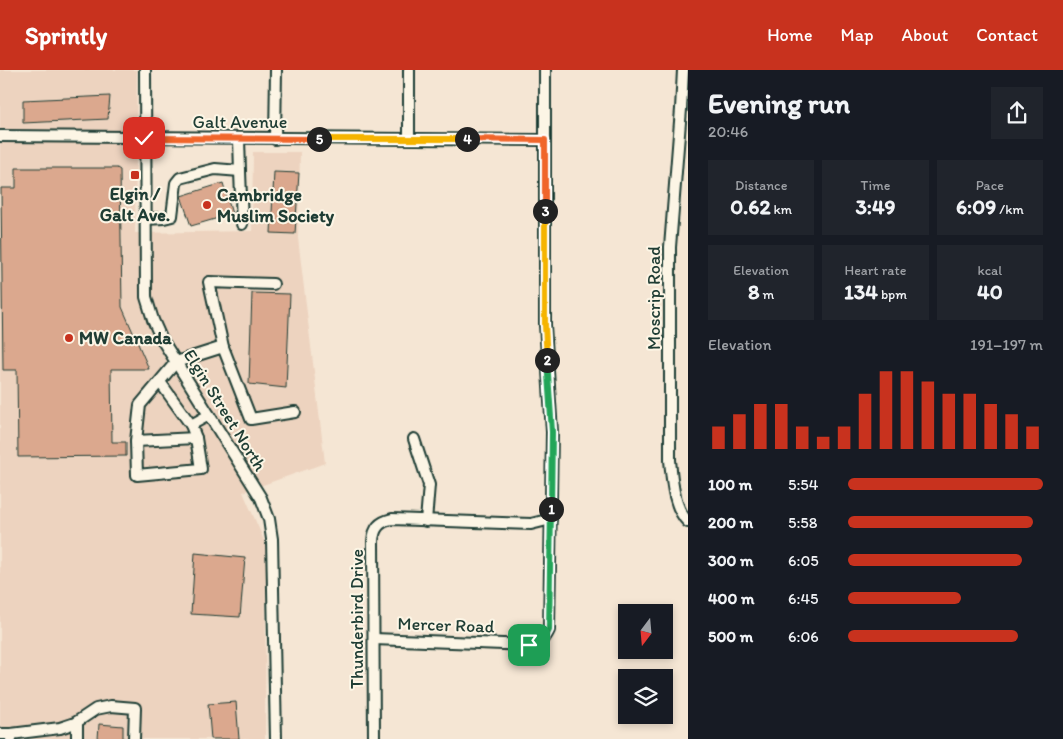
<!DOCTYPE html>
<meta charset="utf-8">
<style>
body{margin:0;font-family:Itim,sans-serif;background:#20242c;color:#f1f3f6;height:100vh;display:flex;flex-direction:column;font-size:19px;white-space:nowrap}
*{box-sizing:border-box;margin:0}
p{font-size:16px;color:#9ea1a6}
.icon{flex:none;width:28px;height:28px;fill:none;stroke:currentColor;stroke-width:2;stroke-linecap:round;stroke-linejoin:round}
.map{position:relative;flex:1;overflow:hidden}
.side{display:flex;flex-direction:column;background:#171b24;width:375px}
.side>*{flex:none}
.needle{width:32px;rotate:196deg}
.controls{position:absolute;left:618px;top:534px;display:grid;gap:10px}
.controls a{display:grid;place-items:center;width:55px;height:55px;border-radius:0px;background:#171b24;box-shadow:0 2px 8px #0003;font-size:25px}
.pin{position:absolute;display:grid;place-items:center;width:42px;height:42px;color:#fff;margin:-21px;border-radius:10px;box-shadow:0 2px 8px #0006}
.km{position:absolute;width:25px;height:25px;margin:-12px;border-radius:50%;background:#222;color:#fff;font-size:14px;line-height:25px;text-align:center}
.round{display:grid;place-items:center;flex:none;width:52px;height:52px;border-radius:0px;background:#20242c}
.headline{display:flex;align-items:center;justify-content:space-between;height:85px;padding:0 20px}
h1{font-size:28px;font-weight:800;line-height:38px}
.stats{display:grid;grid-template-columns:repeat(3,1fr);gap:8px;height:85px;padding:5px 20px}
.stats div{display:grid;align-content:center;border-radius:0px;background:#20242c;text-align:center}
.stats b{font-size:21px;font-weight:800}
.stats small{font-size:14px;font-weight:400}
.stats p{font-size:14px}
.chart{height:140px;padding:10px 20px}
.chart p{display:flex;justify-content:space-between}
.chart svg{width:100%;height:90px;margin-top:5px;stroke:#c8321e;stroke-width:6}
ul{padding:0 20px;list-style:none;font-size:16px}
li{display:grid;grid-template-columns:80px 60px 1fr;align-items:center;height:38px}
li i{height:12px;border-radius:6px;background:#c8321e}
header{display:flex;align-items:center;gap:30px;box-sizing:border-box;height:70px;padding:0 25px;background:#c8321e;color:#fff}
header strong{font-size:24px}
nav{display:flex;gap:28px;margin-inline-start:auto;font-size:18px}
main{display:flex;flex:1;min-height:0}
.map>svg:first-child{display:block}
</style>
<header>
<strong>Sprintly</strong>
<nav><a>Home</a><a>Map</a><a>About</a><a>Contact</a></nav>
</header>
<main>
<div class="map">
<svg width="688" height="669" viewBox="0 0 688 669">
<rect width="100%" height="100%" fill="#f5e6d4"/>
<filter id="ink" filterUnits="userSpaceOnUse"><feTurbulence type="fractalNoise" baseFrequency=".02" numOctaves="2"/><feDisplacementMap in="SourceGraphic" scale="10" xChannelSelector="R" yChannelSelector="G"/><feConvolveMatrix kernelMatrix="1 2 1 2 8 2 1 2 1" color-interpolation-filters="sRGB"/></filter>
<g filter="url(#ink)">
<path fill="#edd3bf" d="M0 0H137L135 163 252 161 253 82H300L298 168 325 393 243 422 266 475 265 669H0Z"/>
<g fill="#dba88e" stroke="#1f3d34">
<path d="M110 26 108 49 23 53V30Z"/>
<path d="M16 98H117L120 100 122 237 149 299H111L112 372H126V386L18 387 17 300H3L1 118H16Z"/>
<path d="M274 102 299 103 295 164 271 163Z"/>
<path d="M223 113 232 144 191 156 181 126Z"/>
<path d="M252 223 290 224 286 318 249 314Z"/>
<path d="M195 483 245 488 240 547 191 544Z"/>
<path d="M236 632 239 669H211L208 634Z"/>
<path d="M99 654 123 656V669H98Z"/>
</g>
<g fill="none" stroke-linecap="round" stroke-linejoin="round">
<defs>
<g id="minor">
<path d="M145 0 146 227 153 250 161 268 261 428 269 449 272 469 276 669"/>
<path d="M683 0 681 39 670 177V390C672 409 673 437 688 452"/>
<path d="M0 66 545 70"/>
<path d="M409 68V0"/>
<path d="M275 69 276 0"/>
<path d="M240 101 242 154"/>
<path d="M145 149 164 148 172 146 176 113 180 108 215 99 240 101 239 69"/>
<path d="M273 214 209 212 223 277 251 349 295 342"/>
<path d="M160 312 191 355"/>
<path d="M209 345 191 355 196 368 201 399 137 405 136 371 140 335 176 292 223 277"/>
<path d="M414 369 429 415 426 451"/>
<path d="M136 371 196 368"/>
<path d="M374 569 529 575C540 573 544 571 549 560L552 362 545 255V0"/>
<path d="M0 664H11V669"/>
<path d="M11 664 60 658 75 653 96 639 111 636 135 638 134 669"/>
<path d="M77 669V652"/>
<path d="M374 669 373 471C374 458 379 452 392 449L531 454 551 449"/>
</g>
</defs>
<use href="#minor" stroke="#1f3d34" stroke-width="14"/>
<use href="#minor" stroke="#fcf5e5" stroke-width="10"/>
</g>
</g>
<g fill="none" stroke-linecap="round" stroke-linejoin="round" filter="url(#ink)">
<defs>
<path id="split-1" d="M529 575C540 573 544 571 549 560L551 439"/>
<path id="split-2" d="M547 290 552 362 551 439"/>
<path id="split-3" d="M545 141V255L547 290"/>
<path id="split-4" d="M467 69 545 70V141"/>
<path id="split-5" d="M319 69H467"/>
<path id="split-6" d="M144 68 319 69"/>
</defs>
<use href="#split-1" stroke="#fff" stroke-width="10"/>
<use href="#split-2" stroke="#fff" stroke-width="10"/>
<use href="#split-3" stroke="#fff" stroke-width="10"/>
<use href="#split-4" stroke="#fff" stroke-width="10"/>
<use href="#split-5" stroke="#fff" stroke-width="10"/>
<use href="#split-6" stroke="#fff" stroke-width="10"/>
<use href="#split-1" stroke="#22a559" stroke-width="6"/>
<use href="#split-2" stroke="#22a559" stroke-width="6"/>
<use href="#split-3" stroke="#f5b400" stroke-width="6"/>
<use href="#split-4" stroke="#f0652b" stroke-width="6"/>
<use href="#split-5" stroke="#f5b400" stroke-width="6"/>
<use href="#split-6" stroke="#f0652b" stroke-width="6"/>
</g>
<g fill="#c8321e" stroke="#fcf5e5" stroke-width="2">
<rect x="130" y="100" width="10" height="10" rx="2.5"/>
<circle cx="207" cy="135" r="5"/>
<circle cx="69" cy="268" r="5"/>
</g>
<g text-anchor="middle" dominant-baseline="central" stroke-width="4" stroke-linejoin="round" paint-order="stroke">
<g font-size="18" fill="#1f3d34" stroke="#fcf5e5">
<text x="240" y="52">Galt Avenue</text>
<text transform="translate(654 228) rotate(-90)">Moscrip Road</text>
<text transform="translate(225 340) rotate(58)">Elgin Street North</text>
<text transform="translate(357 549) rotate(-90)">Thunderbird Drive</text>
<text transform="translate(446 555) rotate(2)">Mercer Road</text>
</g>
<g font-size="18" font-weight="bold" fill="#1f3d34" stroke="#fcf5e5" text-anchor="start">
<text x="135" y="124" text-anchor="middle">Elgin /<tspan x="135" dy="21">Galt Ave.</tspan></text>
<text x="217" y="125">Cambridge<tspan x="217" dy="21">Muslim Society</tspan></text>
<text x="79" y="268">MW Canada</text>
</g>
</g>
</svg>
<div class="controls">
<a><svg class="needle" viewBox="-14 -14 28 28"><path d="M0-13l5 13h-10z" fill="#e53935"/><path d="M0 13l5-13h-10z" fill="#9ea1a6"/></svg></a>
<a><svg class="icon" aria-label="layers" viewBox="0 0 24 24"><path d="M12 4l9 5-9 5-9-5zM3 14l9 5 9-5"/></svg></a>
</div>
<div class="pin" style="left:529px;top:575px;background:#1e9e55"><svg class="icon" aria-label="arrive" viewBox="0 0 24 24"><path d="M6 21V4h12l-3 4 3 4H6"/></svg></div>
<div class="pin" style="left:144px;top:68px;background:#d93025"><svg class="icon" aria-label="check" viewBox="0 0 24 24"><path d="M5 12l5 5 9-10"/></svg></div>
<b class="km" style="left:551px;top:439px">1</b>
<b class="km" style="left:547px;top:290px">2</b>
<b class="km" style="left:545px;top:141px">3</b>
<b class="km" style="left:467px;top:69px">4</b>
<b class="km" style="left:319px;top:69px">5</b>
</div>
<section class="side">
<div class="headline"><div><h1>Evening run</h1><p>20:46</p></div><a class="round"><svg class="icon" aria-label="share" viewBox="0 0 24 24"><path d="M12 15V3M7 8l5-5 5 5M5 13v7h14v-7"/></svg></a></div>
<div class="stats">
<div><p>Distance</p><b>0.62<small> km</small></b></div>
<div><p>Time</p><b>3:49</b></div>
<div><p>Pace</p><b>6:09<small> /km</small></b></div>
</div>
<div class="stats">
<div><p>Elevation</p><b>8<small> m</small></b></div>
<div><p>Heart rate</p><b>134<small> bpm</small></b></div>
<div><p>kcal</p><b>40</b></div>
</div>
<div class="chart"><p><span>Elevation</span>191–197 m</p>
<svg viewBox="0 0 160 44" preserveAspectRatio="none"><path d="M5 44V33M15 44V27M25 44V22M35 44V22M45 44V33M55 44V38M65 44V33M75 44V17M85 44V6M95 44V6M105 44V11M115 44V17M125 44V17M135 44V22M145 44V27M155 44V33"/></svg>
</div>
<ul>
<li><b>100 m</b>5:54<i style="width:100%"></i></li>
<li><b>200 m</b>5:58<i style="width:95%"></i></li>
<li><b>300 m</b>6:05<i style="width:89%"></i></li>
<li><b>400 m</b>6:45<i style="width:58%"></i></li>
<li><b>500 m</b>6:06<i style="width:87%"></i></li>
</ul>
</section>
</main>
